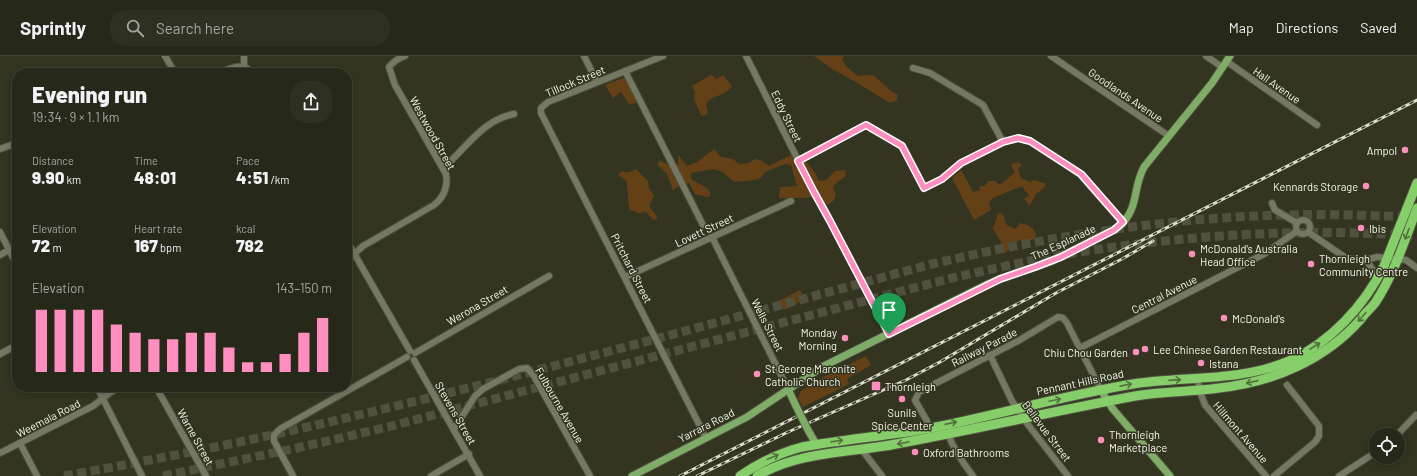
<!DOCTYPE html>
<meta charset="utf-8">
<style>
body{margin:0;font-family:Barlow,sans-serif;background:#2e3022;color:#f1f3f6;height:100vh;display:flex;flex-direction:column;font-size:15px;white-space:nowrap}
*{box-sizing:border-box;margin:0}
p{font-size:13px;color:#a4a6a2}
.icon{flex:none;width:22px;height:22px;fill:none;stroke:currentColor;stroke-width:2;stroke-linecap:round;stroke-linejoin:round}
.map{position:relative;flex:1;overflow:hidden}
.side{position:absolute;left:12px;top:12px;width:340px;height:324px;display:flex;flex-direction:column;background:#262819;border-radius:16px;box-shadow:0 2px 10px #0003,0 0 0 1px #424438}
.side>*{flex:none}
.fabs{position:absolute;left:1369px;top:372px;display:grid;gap:8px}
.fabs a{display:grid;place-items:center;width:36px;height:36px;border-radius:50%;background:#262819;box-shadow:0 2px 10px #0003,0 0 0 1px #424438;font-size:20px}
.pin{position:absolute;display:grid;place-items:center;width:34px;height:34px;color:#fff;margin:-41px -17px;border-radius:50% 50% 50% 0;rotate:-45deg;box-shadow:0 0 4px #0007}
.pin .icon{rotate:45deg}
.round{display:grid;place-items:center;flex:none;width:42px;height:42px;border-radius:16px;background:#2e3022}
.head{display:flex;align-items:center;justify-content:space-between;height:68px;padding:0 20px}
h1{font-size:22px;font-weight:800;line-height:30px}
.stats{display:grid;grid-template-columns:repeat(3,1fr);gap:6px;height:68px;padding:4px 20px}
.stats div{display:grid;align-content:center}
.stats b{font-size:17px;font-weight:800}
.stats small{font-size:11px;font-weight:400}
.stats p{font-size:11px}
.chart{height:112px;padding:8px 20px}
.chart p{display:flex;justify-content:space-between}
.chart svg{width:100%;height:72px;margin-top:4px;stroke:#fe8ebd;stroke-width:6}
header{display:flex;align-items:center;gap:24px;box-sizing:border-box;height:56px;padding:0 20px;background:#262819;border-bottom:1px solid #424438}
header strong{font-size:19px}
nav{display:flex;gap:22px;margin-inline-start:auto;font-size:14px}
.search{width:280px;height:36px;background:#2e3022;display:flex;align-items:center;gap:10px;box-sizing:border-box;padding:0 14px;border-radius:16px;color:#a4a6a2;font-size:15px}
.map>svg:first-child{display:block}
</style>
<header>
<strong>Sprintly</strong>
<div class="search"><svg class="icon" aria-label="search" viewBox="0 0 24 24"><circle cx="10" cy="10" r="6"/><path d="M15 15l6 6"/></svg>Search here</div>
<nav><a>Map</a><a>Directions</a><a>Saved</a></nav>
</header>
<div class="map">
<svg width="1417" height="420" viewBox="0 0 1417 420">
<rect width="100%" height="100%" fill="#333521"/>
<g fill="#644017">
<path d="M814 0H844L842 4 848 12 858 20 873 19 891 35 898 39 896 45 890 47 854 25 832 13Z"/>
<path d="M711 19 717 23 723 19 732 30C724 42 712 38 706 48L708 57 703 60 701 59 694 43 695 36 692 30Z"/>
<path d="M623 22 627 24 636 42 637 47 629 48 621 36 613 42 605 29Z"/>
<path d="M714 93 721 101 733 103 739 108 748 107 756 103 762 105 769 110 791 99 794 105H806L816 118 818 124C826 127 829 121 835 115L845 114 846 120 835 128 833 133 836 138 834 144 828 149 823 146 821 139 805 142H779L780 131 797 130 791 109 785 108 765 116 761 122 755 124 734 126 723 116 714 113 691 117V123C698 128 704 128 710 136V140L707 141 695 138 689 127 679 130 673 134 667 118 658 109 659 104C665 107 671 113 678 108V99L687 110 697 106Z"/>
<path d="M1018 106 1022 109 1018 113 1021 122 1030 126 1034 124 1046 128 1044 132 1036 138 1030 149 1028 148 1024 143 1029 140 1022 130 993 142 989 146 991 154 974 164 952 122 961 114 974 137 975 135H979L980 130H985L988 125H995L1000 129 1015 116 1011 108Z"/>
<path d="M636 113 648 125 649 132 654 140 649 150 658 162 653 164 646 156 638 157 630 154C627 144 629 134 626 124L618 119 622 115C627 118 632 115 636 113Z"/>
<path d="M998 157 1003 158C1007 168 1003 168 1015 173L1020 167C1029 169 1033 171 1036 179L1033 184H1020L1011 188 1009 193 1006 197 1000 196 1001 186 993 173Z"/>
<path d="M800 234 805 243 784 254 779 245Z"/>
<path d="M866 300 871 309 847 323 849 328 803 351 798 342 801 335 820 323Z"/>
</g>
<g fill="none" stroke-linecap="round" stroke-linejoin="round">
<g stroke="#50523f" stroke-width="9" stroke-dasharray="9 4.5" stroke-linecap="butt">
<path d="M64 420C164 402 264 382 363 358 554 312 743 259 932 208 1071 175 1213 155 1356 159 1374 160 1393 160 1411 161"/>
<path d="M163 420 297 392 388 371 948 223C983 215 1019 207 1055 200 1173 180 1297 171 1417 180"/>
</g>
<defs>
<g id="minor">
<path d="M165 0 175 17"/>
<path d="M584 0 597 26"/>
<path d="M663 0 548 46 541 52V57L706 382"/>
<path d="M746 0 814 136 830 165 889 278"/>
<path d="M1051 0 1169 80"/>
<path d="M1206 0 1222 11"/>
<path d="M1226 5 1317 69"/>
<path d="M244 10V0"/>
<path d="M913 12 930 17 983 49 1003 86"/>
<path d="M625 15 703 169"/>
<path d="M218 17C229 13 244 5 252 17"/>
<path d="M0 93 17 87"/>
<path d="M798 105 866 69 902 89 924 132 942 123 961 107 1003 86 1018 82 1030 85 1081 119 1123 167"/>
<path d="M443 112C466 93 482 64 514 58"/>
<path d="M1272 147 1275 154 1297 167"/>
<circle cx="1303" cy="171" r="7"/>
<path d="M0 176 17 209"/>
<path d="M1308 176 1346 202 1356 204H1366L1377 201 1406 204 1417 212"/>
<path d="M712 181 788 333"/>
<path d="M347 185 410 295"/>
<path d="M0 199 9 194"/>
<path d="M347 203 354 198 363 190 434 149C444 141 448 130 446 118L395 29 389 11C394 5 398 2 405 0"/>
<path d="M1366 204 1373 214 1375 225"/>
<path d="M625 221 791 145"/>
<path d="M1080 292 1264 198 1297 175"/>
<path d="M415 297 549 220"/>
<path d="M0 298 17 289"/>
<path d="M990 299 1012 345 1029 370 1068 420"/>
<path d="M414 304 480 420"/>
<path d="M1198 322 1199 333 1205 349 1266 420"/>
<path d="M97 331 142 420"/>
<path d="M156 331 206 420"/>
<path d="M929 372 927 365 915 344 919 336 1018 285 1058 261 1063 262 1067 267 1101 334"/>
<path d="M454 373 475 340 483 333 519 313 527 312 534 320 590 420"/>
<path d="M948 378C954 394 963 407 973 420"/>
<path d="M1397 379 1416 359 1417 360"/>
<path d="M20 387 37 420"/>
<path d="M862 394 882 420"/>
<path d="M0 397 93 350 111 336 121 331"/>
<path d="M293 420 274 385V379L280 373 407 301"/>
<path d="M431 420 469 398"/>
<path d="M1274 420 1315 386 1319 380V370L1287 329"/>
<path d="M1339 420 1376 396"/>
</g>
<g id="major">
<path d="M788 333 796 350"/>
<path d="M1101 334 1112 352 1170 420"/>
<path d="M808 374 816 388"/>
<path d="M632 420 747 361 822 311 988 228 1000 223 1052 205 1119 171C1140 151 1132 133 1144 111L1212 27 1230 0"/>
</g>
<g id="highway">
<path d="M740 420C759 407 779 397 802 391 845 383 888 380 931 372 998 359 1065 339 1133 328 1184 320 1240 326 1289 305 1330 287 1364 250 1384 210L1417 127"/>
<path d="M757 420C799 395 850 397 896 388 976 373 1055 355 1135 340 1163 335 1191 336 1219 332 1273 326 1325 304 1361 263 1365 257 1371 252 1375 247 1394 218 1405 184 1417 152"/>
</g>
</defs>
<use href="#minor" stroke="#4f513f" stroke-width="8"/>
<use href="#major" stroke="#4f513f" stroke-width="9"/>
<use href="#highway" stroke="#4f513f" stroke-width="11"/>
<use href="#minor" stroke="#757862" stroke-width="6"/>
<use href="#major" stroke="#7fac67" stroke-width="7"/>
<use href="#highway" stroke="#86ce6a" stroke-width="9"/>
<defs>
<g id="rail">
<path d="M680 420 1417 44"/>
<path d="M697 420 788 376 906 324 940 306 1056 237 1122 203 1153 185"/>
</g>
</defs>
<use href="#rail" stroke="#dbddcf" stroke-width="3"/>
<use href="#rail" stroke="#333521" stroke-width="1.5" stroke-dasharray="4.5" stroke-linecap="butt"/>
<defs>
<path id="major-bridge" d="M796 350 808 374"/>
</defs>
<use href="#major-bridge" stroke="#4f513f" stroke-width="9" stroke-linecap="butt"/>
<use href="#major-bridge" stroke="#7fac67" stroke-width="7"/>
</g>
<defs><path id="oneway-shaft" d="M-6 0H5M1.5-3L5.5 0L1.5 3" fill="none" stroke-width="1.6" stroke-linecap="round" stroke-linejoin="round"/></defs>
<g stroke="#54723e">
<use href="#oneway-shaft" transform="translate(1407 178) rotate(111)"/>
<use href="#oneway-shaft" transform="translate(1362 261) rotate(131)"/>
<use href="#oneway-shaft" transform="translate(1315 290) rotate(-33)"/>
<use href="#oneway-shaft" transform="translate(1175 324) rotate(-4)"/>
<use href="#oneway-shaft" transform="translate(1252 326) rotate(167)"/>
<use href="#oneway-shaft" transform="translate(1126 329) rotate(-11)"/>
<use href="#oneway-shaft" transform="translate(1055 344) rotate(-12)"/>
<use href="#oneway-shaft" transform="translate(951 367) rotate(-13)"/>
<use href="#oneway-shaft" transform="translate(837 385) rotate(-8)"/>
<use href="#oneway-shaft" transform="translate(903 387) rotate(169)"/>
<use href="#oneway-shaft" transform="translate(773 401) rotate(-23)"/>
</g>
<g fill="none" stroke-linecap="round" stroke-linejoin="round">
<defs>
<path id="route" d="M866 69 902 90 924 132 942 123 961 107 1003 86 1018 82 1030 85 1081 118 1123 166 1114 174 1061 201 1035 211 1000 223 889 278 830 165 814 136 798 105Z"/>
</defs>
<use href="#route" stroke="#fff" stroke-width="8"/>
<use href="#route" stroke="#fe8ebd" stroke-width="5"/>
</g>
<g fill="#fe8ebd" stroke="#333521" stroke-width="1.5">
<circle cx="1405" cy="94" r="4"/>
<circle cx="1366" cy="130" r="4"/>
<circle cx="1361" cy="172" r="4"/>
<circle cx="1192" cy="198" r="4"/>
<circle cx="1311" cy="208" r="4"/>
<circle cx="1224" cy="262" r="4"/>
<circle cx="845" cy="282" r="4"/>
<circle cx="1145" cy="293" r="4"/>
<circle cx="1136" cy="296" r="4"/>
<circle cx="1201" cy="307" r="4"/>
<circle cx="757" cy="318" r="4"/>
<rect x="871" y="325" width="10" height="10" rx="2"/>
<circle cx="902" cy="343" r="4"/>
<circle cx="1101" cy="384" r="4"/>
<circle cx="915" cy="396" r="4"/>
</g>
<g text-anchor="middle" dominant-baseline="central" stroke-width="3" stroke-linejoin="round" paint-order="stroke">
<g font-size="11" fill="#f4f6e9" stroke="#333521">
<text transform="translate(575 25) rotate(-23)">Tillock Street</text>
<text transform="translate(1277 29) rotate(35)">Hall Avenue</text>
<text transform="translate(1126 39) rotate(34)">Goodlands Avenue</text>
<text transform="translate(787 60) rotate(64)">Eddy Street</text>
<text transform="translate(433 77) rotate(61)">Westwood Street</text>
<text transform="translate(704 174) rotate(-25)">Lovett Street</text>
<text transform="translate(1063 186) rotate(-25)">The Esplanade</text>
<text transform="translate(632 212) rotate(63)">Pritchard Street</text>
<text transform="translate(1164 238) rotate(-27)">Central Avenue</text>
<text transform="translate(477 249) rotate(-30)">Werona Street</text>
<text transform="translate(768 269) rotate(63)">Wells Street</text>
<text transform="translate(984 291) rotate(-27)">Railway Parade</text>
<text transform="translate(1080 326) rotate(-12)">Pennant Hills Road</text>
<text transform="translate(560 349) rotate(60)">Fulbourne Avenue</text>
<text transform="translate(456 357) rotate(60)">Stevens Street</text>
<text transform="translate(48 362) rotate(-27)">Weemala Road</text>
<text transform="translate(706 369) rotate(-27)">Yarrara Road</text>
<text transform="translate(1047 375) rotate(53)">Bellevue Street</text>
<text transform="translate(1241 376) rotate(49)">Hillmont Avenue</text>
<text transform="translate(196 381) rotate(61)">Warne Street</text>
</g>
<g font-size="11" fill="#f4f6e9" stroke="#333521" text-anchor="start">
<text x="1397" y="94" text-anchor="end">Ampol</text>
<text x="1358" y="130" text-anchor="end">Kennards Storage</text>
<text x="1369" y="172">Ibis</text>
<text x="1200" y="192">McDonald's Australia<tspan x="1200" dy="13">Head Office</tspan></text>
<text x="1319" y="202">Thornleigh<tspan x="1319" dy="13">Community Centre</tspan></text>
<text x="1232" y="262">McDonald's</text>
<text x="837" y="276" text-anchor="end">Monday<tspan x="837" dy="13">Morning</tspan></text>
<text x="1153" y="293">Lee Chinese Garden Restaurant</text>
<text x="1128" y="296" text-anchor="end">Chiu Chou Garden</text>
<text x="1209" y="307">Istana</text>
<text x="765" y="312">St George Maronite<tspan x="765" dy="13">Catholic Church</tspan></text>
<text x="885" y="330">Thornleigh</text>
<text x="902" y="356" text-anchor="middle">Sunils<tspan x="902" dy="13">Spice Center</tspan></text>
<text x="1109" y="378">Thornleigh<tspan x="1109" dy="13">Marketplace</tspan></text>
<text x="923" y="396">Oxford Bathrooms</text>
</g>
</g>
</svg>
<div class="fabs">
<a><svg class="icon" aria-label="locate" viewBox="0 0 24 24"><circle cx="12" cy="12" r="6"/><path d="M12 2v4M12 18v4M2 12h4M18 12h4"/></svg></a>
</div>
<div class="pin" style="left:889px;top:278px;background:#1e9e55"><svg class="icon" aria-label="arrive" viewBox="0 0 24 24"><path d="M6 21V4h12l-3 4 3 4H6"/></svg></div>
<section class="side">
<div class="head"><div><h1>Evening run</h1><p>19:34 · 9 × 1.1 km</p></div><a class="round"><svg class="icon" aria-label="share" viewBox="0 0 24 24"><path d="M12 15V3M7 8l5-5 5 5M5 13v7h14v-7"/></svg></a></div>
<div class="stats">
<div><p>Distance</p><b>9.90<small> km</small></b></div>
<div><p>Time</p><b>48:01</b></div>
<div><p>Pace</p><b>4:51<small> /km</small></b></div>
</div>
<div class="stats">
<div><p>Elevation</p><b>72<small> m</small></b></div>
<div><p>Heart rate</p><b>167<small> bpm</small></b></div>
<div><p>kcal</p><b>782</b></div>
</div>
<div class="chart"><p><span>Elevation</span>143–150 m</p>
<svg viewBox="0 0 160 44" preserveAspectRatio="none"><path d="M5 44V6M15 44V6M25 44V6M35 44V6M45 44V15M55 44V20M65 44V24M75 44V24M85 44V20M95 44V20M105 44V29M115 44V38M125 44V38M135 44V33M145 44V20M155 44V11"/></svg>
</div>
</section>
</div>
